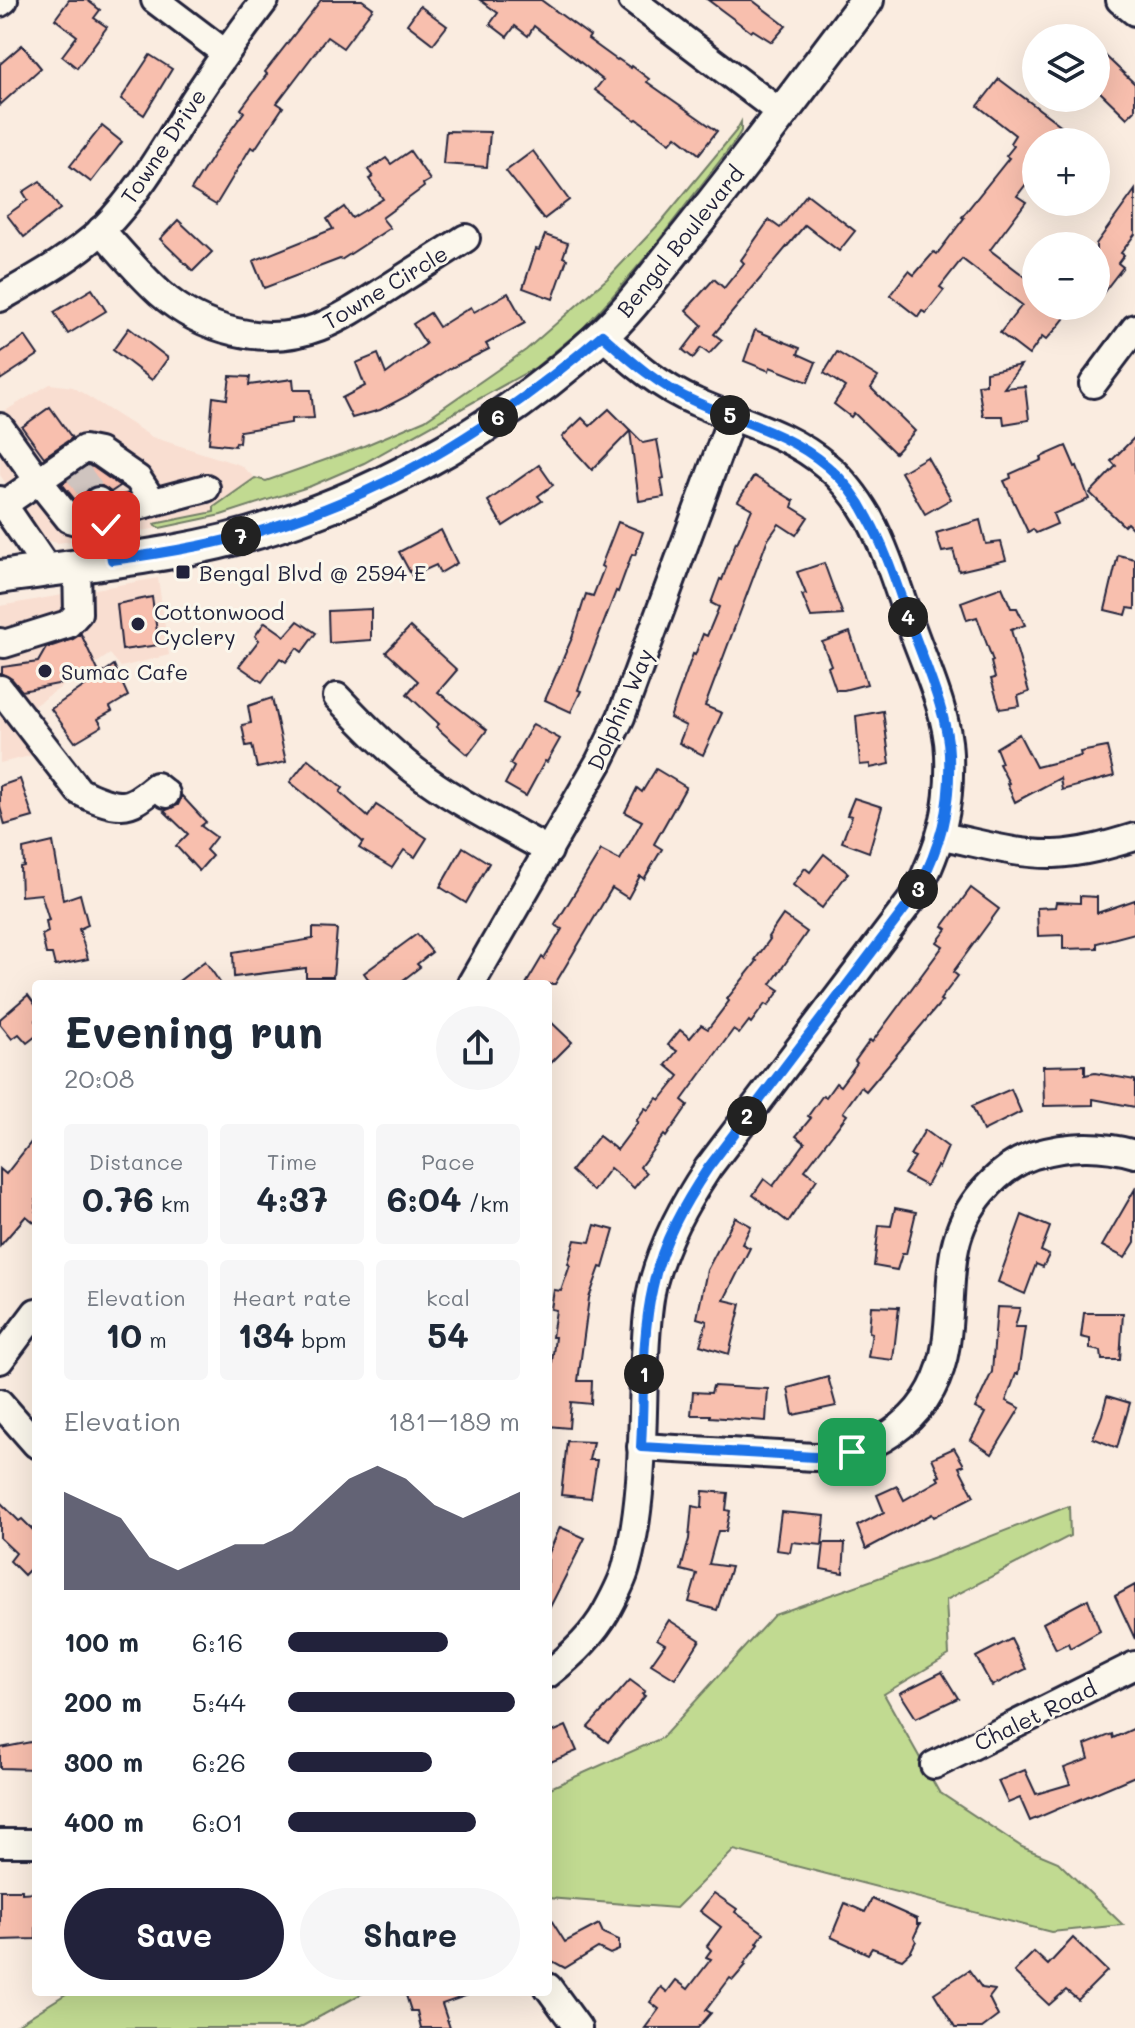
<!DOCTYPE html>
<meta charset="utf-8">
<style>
body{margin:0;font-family:Mali,sans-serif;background:#f6f6f7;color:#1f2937;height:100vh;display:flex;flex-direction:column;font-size:30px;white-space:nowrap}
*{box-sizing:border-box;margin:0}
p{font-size:26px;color:#747a83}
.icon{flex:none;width:44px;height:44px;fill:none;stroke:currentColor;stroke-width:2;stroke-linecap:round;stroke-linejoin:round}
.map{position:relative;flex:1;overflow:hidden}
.panel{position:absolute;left:32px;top:980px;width:520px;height:1016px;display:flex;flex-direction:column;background:#fff;border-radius:8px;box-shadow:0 8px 32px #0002}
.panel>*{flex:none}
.fabs{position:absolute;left:1022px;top:24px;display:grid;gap:16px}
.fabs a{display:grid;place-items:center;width:88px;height:88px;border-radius:50%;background:#fff;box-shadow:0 8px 32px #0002;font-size:40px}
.pin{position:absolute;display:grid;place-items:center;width:68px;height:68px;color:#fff;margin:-34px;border-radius:16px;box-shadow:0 4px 12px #0006}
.km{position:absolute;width:40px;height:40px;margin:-20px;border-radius:50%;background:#222;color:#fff;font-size:22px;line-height:40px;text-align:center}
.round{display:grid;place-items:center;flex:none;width:84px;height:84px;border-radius:42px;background:#f6f6f7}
.summary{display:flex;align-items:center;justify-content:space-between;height:136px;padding:0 32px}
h1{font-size:44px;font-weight:700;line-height:60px}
.metrics{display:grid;grid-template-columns:repeat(3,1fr);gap:12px;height:136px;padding:8px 32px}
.metrics div{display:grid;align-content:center;border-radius:8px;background:#f6f6f7;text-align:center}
.metrics b{font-size:34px;font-weight:700}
.metrics small{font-size:22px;font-weight:400}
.metrics p{font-size:22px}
.chart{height:224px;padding:16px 32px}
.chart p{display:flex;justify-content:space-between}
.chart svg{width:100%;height:144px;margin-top:8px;fill:#22223b;opacity:.7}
.cta{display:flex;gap:16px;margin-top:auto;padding:16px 32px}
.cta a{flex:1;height:92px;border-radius:48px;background:#22223b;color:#fff;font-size:32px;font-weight:700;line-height:92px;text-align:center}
.cta a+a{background:#f6f6f7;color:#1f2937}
ul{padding:0 32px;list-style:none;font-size:26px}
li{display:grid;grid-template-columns:128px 96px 1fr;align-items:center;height:60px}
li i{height:20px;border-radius:10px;background:#22223b}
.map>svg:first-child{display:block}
</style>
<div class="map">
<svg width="1135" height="2028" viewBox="0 0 1135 2028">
<rect width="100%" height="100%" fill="#faece0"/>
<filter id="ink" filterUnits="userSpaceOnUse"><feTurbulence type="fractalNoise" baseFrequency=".0125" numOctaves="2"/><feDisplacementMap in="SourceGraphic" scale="16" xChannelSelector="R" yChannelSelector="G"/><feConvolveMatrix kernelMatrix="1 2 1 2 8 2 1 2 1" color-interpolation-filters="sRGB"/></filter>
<g filter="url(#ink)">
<g fill="#f9ded1">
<path d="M50 384 73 387 152 437 240 465 255 478 215 507V512L155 526 160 528 58 543 49 541 44 538 0 475V414Z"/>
<path d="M158 578 169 655 121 667 110 654 10 722 39 754 0 763V606Z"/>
</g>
<g fill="#c1da91" stroke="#727e66" stroke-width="2">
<path d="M741 122V131L736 140 645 258 611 298 583 328 536 367 364 463 311 486 221 515 160 528 155 526 154 524 214 512V507L255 478 266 481 359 448 425 420 526 350 609 277 660 223 736 131Z"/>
<path d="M1069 1506 1070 1536 946 1600 949 1655 884 1694 939 1792 1022 1847 1058 1862 1123 1925 1051 1932 734 1850 676 1908 548 1898V1789L662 1738 774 1615 940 1556Z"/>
<path d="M69 1992H365L299 2028H12Z"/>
</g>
<g fill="#f8bfae" stroke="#22223b" stroke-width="2">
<path d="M69 0H87L100 10 94 18 107 27 77 68 62 56 77 36 55 19Z"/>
<path d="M321 0H362L373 8 343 48 327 37 277 103 283 107 255 149 251 147 216 205 191 190 217 149 244 112 241 109 267 74 265 72Z"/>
<path d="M480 0H541L590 36 588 39 617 60 618 59 631 68 632 66 649 79 647 82 717 131 699 154 676 136 670 143 637 119 635 120 595 90 603 80 534 26 528 36 515 26 507 37 490 24 498 13Z"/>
<path d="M708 0H752L786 26 772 42 753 30 751 32Z"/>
<path d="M420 6 447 26 433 44 407 24Z"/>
<path d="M22 45 41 68 0 105V64Z"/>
<path d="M1096 47 1135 84V110L1127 118 1096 88Z"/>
<path d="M150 55 172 69 144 115 121 99Z"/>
<path d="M999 79 1067 130 1057 142H1036V171L1017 196 1026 202 990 250 1036 285V306H1074L1056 329 1046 340 1042 337 1029 355 1000 333 1022 305 962 259 940 287 944 290 926 313 922 311 918 317 890 295 909 271 914 275 934 252 937 254 964 218 962 217 1009 158 1006 156 1014 146 1010 143 1015 135 978 106Z"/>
<path d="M102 126 122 142 91 182 70 166Z"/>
<path d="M446 131 490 132 487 167 443 164Z"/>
<path d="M410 151 430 180 423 184 424 187 382 218 390 228 341 260 340 259 264 288 253 261 333 229 327 219 344 207 352 218 383 199 369 179 373 177 368 170 386 158 391 164Z"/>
<path d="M533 151 569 200 544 219 506 171Z"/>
<path d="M40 181 60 209 24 237 7 215 28 200 23 192Z"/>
<path d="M1135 190V234L1121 253 1124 255 1118 263 1123 267 1096 302V244Z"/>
<path d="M807 194 855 231 839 251 805 225 714 334 722 340 709 354 701 348 693 358 683 350 702 325 686 310 714 279 724 288 744 263 741 260 769 220 780 228Z"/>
<path d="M178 220 212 252 193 271 160 239Z"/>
<path d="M545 235 568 243 563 257 567 259 553 299 523 288 536 249 539 250Z"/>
<path d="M92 289 106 311 68 334 54 312Z"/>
<path d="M508 293 525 323 486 344 489 349 451 368 407 396 380 410 352 418 342 398 365 386 356 363 378 354 386 374 426 344 413 324 430 313 439 327 471 307 474 312Z"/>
<path d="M129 328 168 358 152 380 113 350Z"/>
<path d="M755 330 800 348 798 354 816 362 808 382 770 367 769 371 744 361Z"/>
<path d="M25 336 38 355 0 380V353Z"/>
<path d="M837 352 878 377 871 388 915 431 895 453 854 413 851 417 834 404 845 387 824 373Z"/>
<path d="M1021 365 1004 388 1025 386 1029 420 1004 424 1003 416H983L978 385 986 384V372Z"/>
<path d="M230 376 250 377 249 385 293 379 294 390H311L314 418 291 419V423L240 431 239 443 236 442 235 446 209 443 213 397 227 399Z"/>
<path d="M50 407 72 438 44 457 22 427Z"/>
<path d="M609 409 643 443 657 440 664 478 661 479 664 497 639 501 630 431 592 470 562 437 582 418 590 426Z"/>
<path d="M1135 437V531L1127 523 1124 526 1090 493 1116 466 1111 461Z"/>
<path d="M1066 446 1075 467 1077 466 1089 499 1053 514 1057 524 1036 533 1033 529 1028 532 1004 481 1011 478 1010 474 1042 460 1041 457Z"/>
<path d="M927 457 951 499 925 514 901 472Z"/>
<path d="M539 465 553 485 538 496 542 501 503 526 488 501Z"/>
<path d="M88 466 93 467 120 486 111 492 102 486H92L86 491 83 497V504L79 505 62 484Z"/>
<path d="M754 476 794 501 792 507 808 517 796 535 779 524 767 541 705 706 722 713 703 755 679 743 686 726 670 718 693 654 695 655 703 634 707 636 719 607 711 603 720 579 722 580 736 542 737 543 752 509 738 501Z"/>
<path d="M980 520 986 544 1001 542 1006 560 959 571 953 550 942 552 936 533Z"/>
<path d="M618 522 643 532 635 555 632 554 618 592 616 591 578 690 581 691 571 712 545 700 572 638 586 594 593 596 604 568 601 566Z"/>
<path d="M441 530 457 563 440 573 436 565 412 576 399 552Z"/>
<path d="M1118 555 1135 559V609L1128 608 1126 615 1105 610Z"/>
<path d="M824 563 843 615 811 617 802 595 806 594 797 572Z"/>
<path d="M1002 587 1011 608H1017L1025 625 1011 630 1029 692 1018 696 1020 706 1000 709 991 679 995 678 991 662 993 661 977 617 967 620 961 602Z"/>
<path d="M152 597 159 645 122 650 117 604Z"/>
<path d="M371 609V640L329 643 328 611Z"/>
<path d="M298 621 316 633 302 652 297 648 286 662 280 658 262 682 239 666 259 640 255 636 265 622 285 636Z"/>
<path d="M410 627 457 670 438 692 487 730 468 755 436 727 439 724 407 694 418 681 386 652Z"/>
<path d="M850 632 867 684 844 690H836L828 667 831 665 822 642Z"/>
<path d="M81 634 100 675 114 665 128 696 110 707 112 711 98 719 102 726 75 742 51 709 99 676 22 691 12 679 2 674V667L38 662 46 648 73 639Z"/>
<path d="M272 698 286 762 257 768 252 745 246 746 242 725 251 723 248 706Z"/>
<path d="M883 711 890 764 870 768V764L860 765 856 716Z"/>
<path d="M533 724 560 739 547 762 545 761 526 796 505 784 514 767 510 764Z"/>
<path d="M1019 734 1036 767 1081 756 1080 752 1107 747 1114 776 1062 790 1060 778 1015 802 1007 784 1009 783 999 764 1002 763 996 748Z"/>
<path d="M308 759 343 788 340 792 368 817 376 805 427 838 415 857 404 850 392 868 359 848 363 842 290 782Z"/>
<path d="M656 769 686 787 654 844 662 849 644 879 640 876 628 898 612 888 555 984H526L542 957 544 959 562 929 555 925 601 850 620 860 642 821 625 812 637 788 642 792Z"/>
<path d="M20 779 33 817 5 825 0 807V786Z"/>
<path d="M182 796 206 822 201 826 216 837 206 850 212 856 199 871 176 846 188 834 164 811 178 805Z"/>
<path d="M854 798 882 807 869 852 842 842 852 816 847 815Z"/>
<path d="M53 842 63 900 80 894 88 925 79 929 88 959 55 966 52 954H46L42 935 48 932 46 921 49 920 41 894 21 896 20 867 24 866 23 849Z"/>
<path d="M463 847 489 863 466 903 440 887Z"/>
<path d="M824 854 848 873 822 908 793 885 805 868 810 872Z"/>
<path d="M971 888 999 909 953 972 958 976 940 1000 942 1001 866 1091 861 1087 843 1112 847 1115 805 1170 817 1179 788 1222 753 1195 764 1179 773 1186 805 1143 796 1136 811 1118 808 1116 823 1095 826 1097 836 1083 840 1086 857 1063 855 1061 870 1040 872 1042 943 946 937 942 947 929 943 926Z"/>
<path d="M1080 896 1097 897V913L1135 900V933L1097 943V948L1063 949V935L1038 936 1037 908 1055 907 1056 902 1080 903Z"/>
<path d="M783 915 807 932 771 984 780 990 768 1006 765 1004 751 1023 749 1021 739 1034 733 1030 682 1100 688 1105 666 1137 664 1135 640 1167 646 1173 634 1188 610 1168 593 1191 571 1171 599 1136 617 1150 638 1122 636 1121 645 1108 648 1110 657 1098 660 1100 679 1076 666 1065 677 1051 668 1045 680 1030 690 1038 701 1025 708 1029 729 1001 727 999 757 961 755 960 770 939 768 937Z"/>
<path d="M313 928 337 929 333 977H306V968L234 977 233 952 313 939Z"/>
<path d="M417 934 432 952 417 964 420 967 398 984H372L364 973Z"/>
<path d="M205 961 221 984H175Z"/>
<path d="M28 995 36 1006V1036L27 1043 19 1034 12 1039 0 1024V1019Z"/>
<path d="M548 1019 572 1042 548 1066Z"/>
<path d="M1085 1065V1075L1095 1073 1135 1080V1107L1093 1099V1105L1044 1106 1043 1066Z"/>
<path d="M1011 1089 1021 1112 983 1131 972 1106Z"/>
<path d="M925 1130 948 1147 939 1168 937 1166 926 1186 904 1174 915 1157 910 1155Z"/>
<path d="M36 1136V1224L26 1216 0 1246V1169L6 1174Z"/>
<path d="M1135 1189V1242L1125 1258 1102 1246Z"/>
<path d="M895 1208 916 1212 906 1254H902L897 1270 874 1266 879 1225 891 1226Z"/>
<path d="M1022 1215 1050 1227 1041 1251 1049 1255 1043 1267 1036 1264 1025 1294 998 1282Z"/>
<path d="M735 1217 751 1226 742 1244 750 1248 724 1300 741 1304 729 1354 700 1345 707 1321 697 1318 707 1270Z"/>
<path d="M595 1225 614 1230 603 1268 600 1267 589 1298 578 1381H592L591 1404 571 1402 569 1428 548 1426V1379H550L555 1337H552L556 1310 551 1309 554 1290 561 1291 570 1265 568 1264 575 1240 590 1242Z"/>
<path d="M871 1306 899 1307 893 1360 868 1357 872 1333 869 1332Z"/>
<path d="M997 1307 1020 1308 1015 1327H1025L1018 1374H1016L1006 1401 1020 1408 992 1454 971 1440 985 1413 975 1408 992 1372Z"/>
<path d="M1084 1313H1123L1120 1360H1102L1101 1351 1090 1349V1339L1081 1337Z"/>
<path d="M828 1377 836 1406 793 1415 788 1388Z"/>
<path d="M713 1386 768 1389 766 1421 710 1417V1415H691L693 1392 711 1393Z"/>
<path d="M1107 1396 1130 1403 1117 1448 1093 1438 1102 1415Z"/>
<path d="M567 1441 593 1442 589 1460H597L591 1498 561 1495Z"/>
<path d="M954 1448 964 1465 959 1467 974 1496 934 1517 932 1514 866 1549 857 1526 884 1512 877 1495 897 1486 904 1500 939 1480 937 1477 940 1476 932 1458Z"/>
<path d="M703 1491 728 1493 726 1510 730 1511 726 1531H718L709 1564 731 1567 717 1610 689 1602 697 1574 681 1570 689 1539 692 1506 702 1508Z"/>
<path d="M0 1502 19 1521 22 1519 36 1533V1563L24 1575 10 1561 16 1553 0 1538Z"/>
<path d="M781 1512 825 1516 822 1545 792 1542 790 1552 776 1550Z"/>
<path d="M560 1527 585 1538 548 1611V1555Z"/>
<path d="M824 1543H845L843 1573 821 1569Z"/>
<path d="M1135 1585V1639L1115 1596Z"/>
<path d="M1088 1599 1100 1631 1070 1648 1068 1643 1056 1649 1043 1623Z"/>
<path d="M669 1620 700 1640 675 1679 651 1664 665 1644 657 1639Z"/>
<path d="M1011 1639 1026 1669 992 1686 976 1657Z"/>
<path d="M942 1672 958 1698 916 1718 900 1693Z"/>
<path d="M630 1680 645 1691 642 1694 645 1696 608 1742 588 1727Z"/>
<path d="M566 1726 577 1751 548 1763V1734Z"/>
<path d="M1135 1728V1776L1030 1821 1020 1798 1008 1803 998 1781 1025 1770 1036 1794 1070 1784 1064 1768 1089 1759 1085 1745 1112 1734 1113 1738Z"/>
<path d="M36 1741V1769L0 1768V1748Z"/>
<path d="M0 1890H22V1893L36 1892V1939L0 1940Z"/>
<path d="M714 1893 737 1909 735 1912 764 1933 757 1943 759 1944 744 1964 746 1965 733 1980 730 1978 706 2010 711 2013 698 2028H645L659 2009 650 2002 661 1987 667 1992 676 1980 688 1989 711 1959 706 1957 711 1950 707 1946 721 1927 700 1911Z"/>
<path d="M872 1899 917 1919V1924H920L914 1937 916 1941 911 1951 902 1959 872 1948 868 1954 831 1937 845 1903 865 1912Z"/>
<path d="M548 1915 565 1942 599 1924 603 1933 619 1940V1950L610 1954 598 1948 565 1968 552 1961Z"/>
<path d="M1073 1938 1107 1971 1078 2000 1066 1990 1049 2005 1014 1972 1034 1952 1048 1965Z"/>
<path d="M969 1970 982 1988 995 1990 989 1998 998 2016 982 2028H955L934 1993Z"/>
<path d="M405 1992H471V1994L442 2004 450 2028H421L417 2011H411Z"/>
</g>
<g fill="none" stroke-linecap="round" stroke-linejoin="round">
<path stroke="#cfc4bf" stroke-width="26" stroke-dasharray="26 13" stroke-linecap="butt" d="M76 470 98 501"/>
<defs>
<g id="minor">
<path d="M155 0 225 53"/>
<path d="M632 0 781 113"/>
<path d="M1120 0 1135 12"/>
<path d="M0 3 4 0"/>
<path d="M101 230C120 251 139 274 160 293 202 330 265 348 319 327 344 317 366 302 388 288 414 271 440 255 466 238"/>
<path d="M0 298C35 278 72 258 102 230 140 192 166 145 194 100 216 66 240 33 265 0"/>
<path d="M1093 384 1135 328"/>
<path d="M0 427 38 480 69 519 79 522 206 488"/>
<path d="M0 500 48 570"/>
<path d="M98 501 106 525 112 560"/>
<path d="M0 507 84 449 99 452 138 479 153 502"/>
<path d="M0 642 4 644 68 624 78 613 77 566"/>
<path d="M0 689 79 791C89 797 111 806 122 805 135 805 147 793 156 786L166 794"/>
<path d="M337 697C361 722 386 748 414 770 455 802 504 825 549 851"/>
<path d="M942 836C979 843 1016 855 1054 854 1082 853 1109 845 1135 837"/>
<path d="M471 984 599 762 621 717 732 416"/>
<path d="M0 1360 36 1312"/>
<path d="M0 1403 36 1444"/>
<path d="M641 1447 815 1457C882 1454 936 1413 946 1344 955 1284 941 1234 989 1185 1001 1172 1017 1161 1034 1155 1069 1145 1100 1144 1135 1154"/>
<path d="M548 1674C570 1657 592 1637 606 1612 613 1599 622 1583 626 1568 643 1507 642 1437 644 1374 646 1344 646 1312 653 1283 665 1239 683 1206 708 1168L916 894C941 845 951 808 949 754 948 715 926 667 913 631 899 593 888 553 869 518 858 499 844 480 827 466 789 433 741 422 696 402 660 387 631 361 602 335"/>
<path d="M934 1765 1135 1665"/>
<path d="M0 1843H36"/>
<path d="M548 1987 578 2028"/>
</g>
<path id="major" d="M0 577C91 563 186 556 273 527 394 488 507 422 600 337 630 310 654 276 679 245 744 165 805 82 867 0"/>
</defs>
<use href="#minor" stroke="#22223b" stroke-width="32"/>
<use href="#major" stroke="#22223b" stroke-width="38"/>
<use href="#minor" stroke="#fbf7ec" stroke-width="26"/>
<use href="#major" stroke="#fbf7ec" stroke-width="32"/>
</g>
</g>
<g fill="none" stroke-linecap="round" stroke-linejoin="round" filter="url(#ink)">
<defs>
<path id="route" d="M106 525 112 560C166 553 221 544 273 527 398 488 503 420 602 335 631 361 660 387 696 402 741 422 788 433 827 466 844 480 858 498 868 518 888 553 899 593 913 631 926 667 948 716 949 754 951 808 941 845 916 894L708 1168C684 1204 662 1242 653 1286 641 1338 644 1394 641 1447L815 1457 834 1456 852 1452"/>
</defs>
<use href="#route" stroke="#fff" stroke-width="16"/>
<use href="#route" stroke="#1a73e8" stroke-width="10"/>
</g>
<g fill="#22223b" stroke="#fbf7ec" stroke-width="3">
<rect x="175" y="564" width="16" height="16" rx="4"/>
<circle cx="138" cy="624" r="8"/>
<circle cx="45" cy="671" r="8"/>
</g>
<g text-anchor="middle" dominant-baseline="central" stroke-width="6" stroke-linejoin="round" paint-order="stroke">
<g font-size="22" fill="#22223b" stroke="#fbf7ec">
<text transform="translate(163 146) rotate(-56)">Towne Drive</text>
<text transform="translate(680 241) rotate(-51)">Bengal Boulevard</text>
<text transform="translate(385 287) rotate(-31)">Towne Circle</text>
<text transform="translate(620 709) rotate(-66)">Dolphin Way</text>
<text transform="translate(1035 1715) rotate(-26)">Chalet Road</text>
</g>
<g font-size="22" fill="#22223b" stroke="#fbf7ec" text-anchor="start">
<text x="199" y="572">Bengal Blvd @ 2594 E</text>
<text x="154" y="611">Cottonwood<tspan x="154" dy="25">Cyclery</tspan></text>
<text x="61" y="671">Sumac Cafe</text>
</g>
</g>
</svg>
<div class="fabs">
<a><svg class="icon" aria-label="layers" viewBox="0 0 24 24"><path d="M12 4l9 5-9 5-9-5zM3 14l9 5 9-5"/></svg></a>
<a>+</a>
<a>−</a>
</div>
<div class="pin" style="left:852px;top:1452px;background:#1e9e55"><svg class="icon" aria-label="arrive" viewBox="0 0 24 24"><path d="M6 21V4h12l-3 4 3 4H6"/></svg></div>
<div class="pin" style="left:106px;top:525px;background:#d93025"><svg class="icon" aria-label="check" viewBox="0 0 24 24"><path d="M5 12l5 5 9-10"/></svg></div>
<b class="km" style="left:644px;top:1374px">1</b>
<b class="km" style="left:747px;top:1116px">2</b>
<b class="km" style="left:918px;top:889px">3</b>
<b class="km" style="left:908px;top:617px">4</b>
<b class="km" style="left:730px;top:415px">5</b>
<b class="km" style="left:498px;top:417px">6</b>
<b class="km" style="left:241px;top:536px">7</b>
<section class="panel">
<div class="summary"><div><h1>Evening run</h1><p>20:08</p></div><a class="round"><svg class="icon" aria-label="share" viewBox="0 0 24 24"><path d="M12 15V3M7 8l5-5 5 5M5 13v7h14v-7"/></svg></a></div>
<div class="metrics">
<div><p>Distance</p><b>0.76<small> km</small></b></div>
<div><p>Time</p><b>4:37</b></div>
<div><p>Pace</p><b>6:04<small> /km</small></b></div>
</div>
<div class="metrics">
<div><p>Elevation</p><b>10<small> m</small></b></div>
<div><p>Heart rate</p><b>134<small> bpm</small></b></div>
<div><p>kcal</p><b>54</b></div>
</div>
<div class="chart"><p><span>Elevation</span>181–189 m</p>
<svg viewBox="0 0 160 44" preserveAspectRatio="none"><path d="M0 44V14L10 18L20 22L30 34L40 38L50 34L60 30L70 30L80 26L90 18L100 10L110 6L120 10L130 18L140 22L150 18L160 14V44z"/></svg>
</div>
<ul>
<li><b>100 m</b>6:16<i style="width:69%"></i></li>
<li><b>200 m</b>5:44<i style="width:98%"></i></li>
<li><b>300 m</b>6:26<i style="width:62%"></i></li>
<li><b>400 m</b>6:01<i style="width:81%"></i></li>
</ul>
<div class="cta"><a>Save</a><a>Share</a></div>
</section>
</div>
